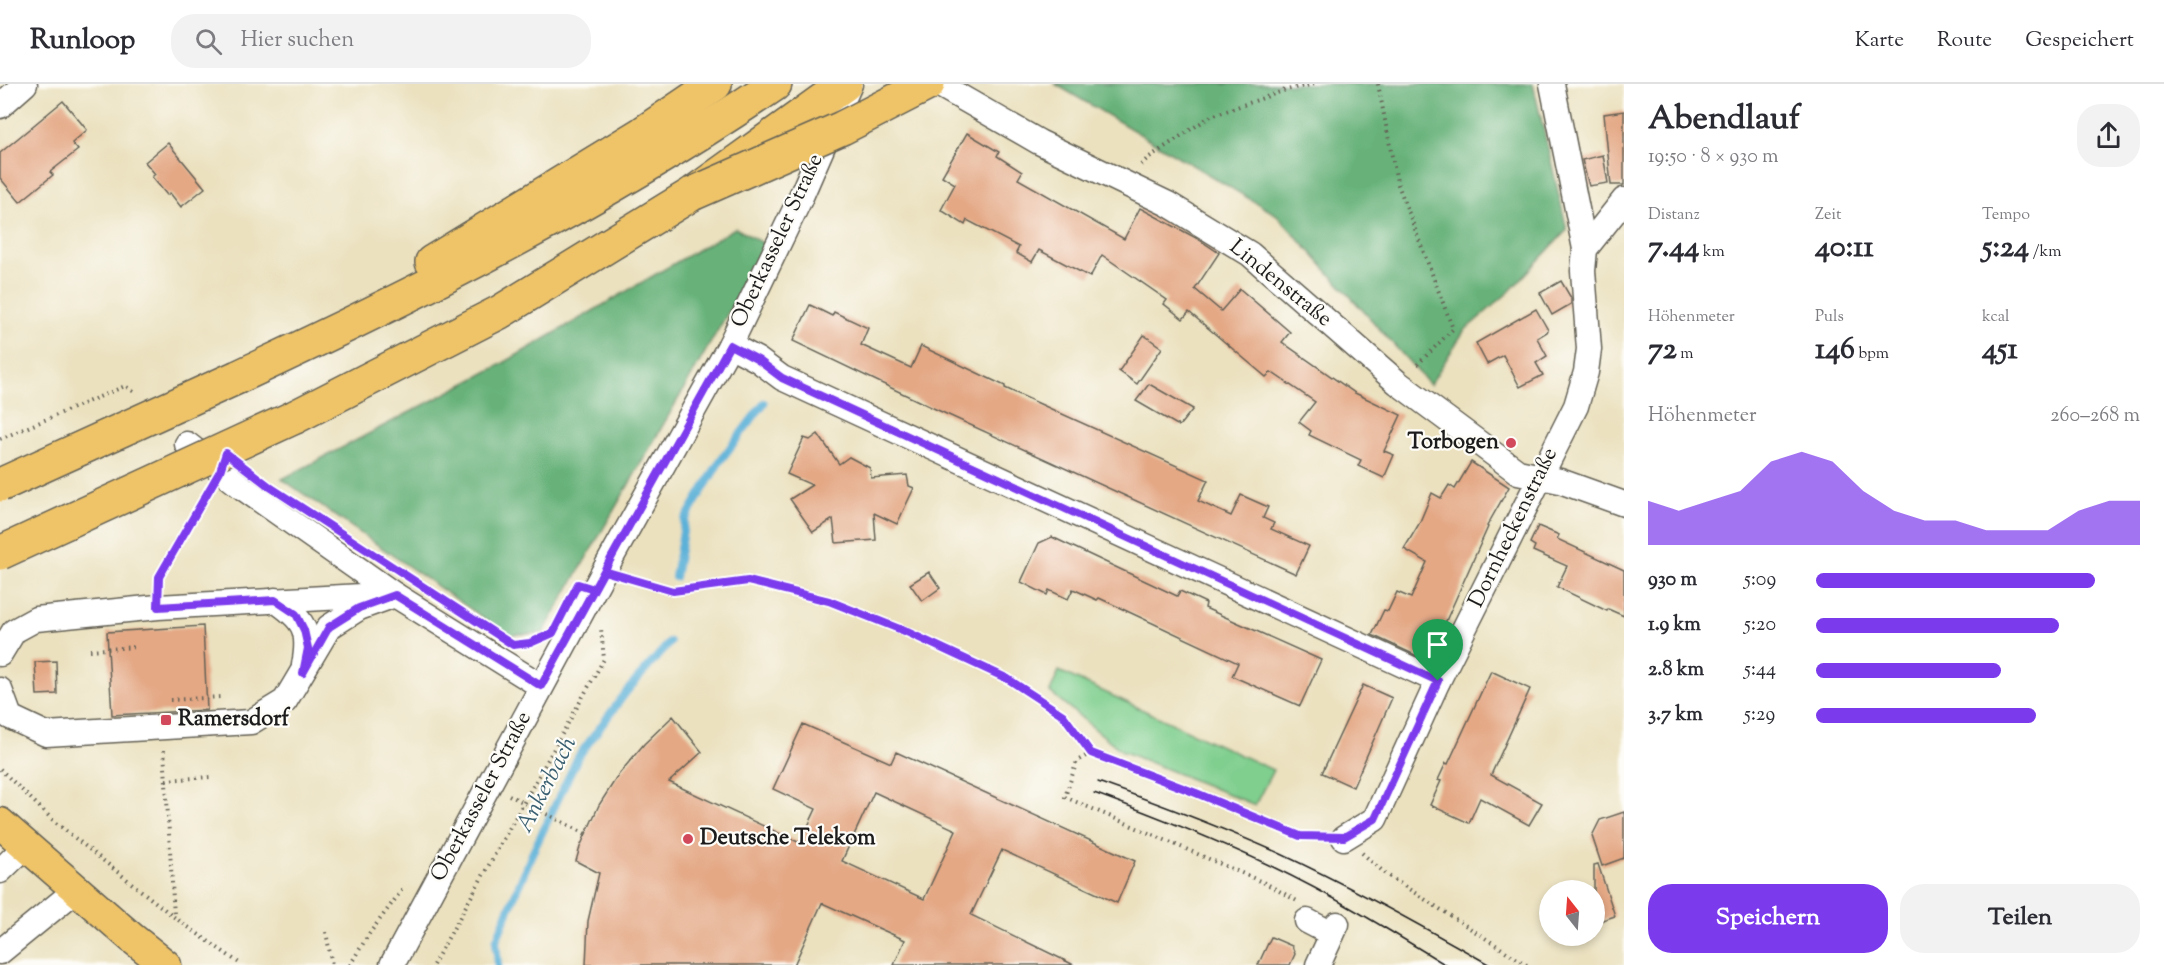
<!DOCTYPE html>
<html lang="de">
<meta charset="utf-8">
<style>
body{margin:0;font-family:"Sorts Mill Goudy",serif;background:#f2f2f3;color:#2b2b33;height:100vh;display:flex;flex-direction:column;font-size:22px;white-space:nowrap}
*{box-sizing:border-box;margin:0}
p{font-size:20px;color:#7c7c81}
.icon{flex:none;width:33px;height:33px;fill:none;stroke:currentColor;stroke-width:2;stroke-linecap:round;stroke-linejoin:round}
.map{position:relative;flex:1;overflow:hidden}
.details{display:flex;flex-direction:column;background:#fff;width:540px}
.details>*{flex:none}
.needle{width:39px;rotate:343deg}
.controls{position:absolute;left:1539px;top:796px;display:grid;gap:12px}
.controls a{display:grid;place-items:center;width:66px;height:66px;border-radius:50%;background:#fff;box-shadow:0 3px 9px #0003;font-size:30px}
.pin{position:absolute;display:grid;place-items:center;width:51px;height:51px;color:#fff;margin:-62px -26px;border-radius:50% 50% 50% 0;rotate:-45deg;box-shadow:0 0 6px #0007}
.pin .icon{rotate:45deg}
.round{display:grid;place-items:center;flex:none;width:63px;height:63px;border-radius:24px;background:#f2f2f3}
.headline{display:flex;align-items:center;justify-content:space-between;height:102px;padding:0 24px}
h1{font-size:33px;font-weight:700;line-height:45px}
.stats{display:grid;grid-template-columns:repeat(3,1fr);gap:9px;height:102px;padding:6px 24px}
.stats div{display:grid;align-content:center}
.stats b{font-size:30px;font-weight:700}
.stats small{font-size:16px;font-weight:400}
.stats p{font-size:16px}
.chart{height:168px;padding:12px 24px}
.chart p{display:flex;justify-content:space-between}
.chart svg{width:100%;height:108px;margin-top:6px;fill:#7c3aed;opacity:.7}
.primary-button{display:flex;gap:12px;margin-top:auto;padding:12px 24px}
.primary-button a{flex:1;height:69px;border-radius:24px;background:#7c3aed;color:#fff;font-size:24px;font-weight:700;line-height:69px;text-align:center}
.primary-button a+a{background:#f2f2f3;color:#2b2b33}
ul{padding:0 24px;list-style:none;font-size:20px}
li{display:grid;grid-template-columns:96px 72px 1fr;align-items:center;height:45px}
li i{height:15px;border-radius:8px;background:#7c3aed}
header{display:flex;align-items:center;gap:36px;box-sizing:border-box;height:84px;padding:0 30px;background:#fff;border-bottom:2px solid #e1e1e2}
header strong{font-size:28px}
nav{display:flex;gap:33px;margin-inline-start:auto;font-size:21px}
.search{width:420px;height:54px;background:#f2f2f3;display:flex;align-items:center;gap:15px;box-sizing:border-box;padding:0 21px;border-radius:24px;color:#7c7c81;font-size:22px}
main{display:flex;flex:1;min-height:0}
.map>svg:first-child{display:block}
</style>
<header>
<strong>Runloop</strong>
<div class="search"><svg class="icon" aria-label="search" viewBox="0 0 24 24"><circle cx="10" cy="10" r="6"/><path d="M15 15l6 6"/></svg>Hier suchen</div>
<nav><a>Karte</a><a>Route</a><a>Gespeichert</a></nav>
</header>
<main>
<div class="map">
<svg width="1624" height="881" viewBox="0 0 1624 881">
<rect width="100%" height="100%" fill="#fdfcf7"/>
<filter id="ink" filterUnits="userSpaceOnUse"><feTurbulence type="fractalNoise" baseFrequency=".0167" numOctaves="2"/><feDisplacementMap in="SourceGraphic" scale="12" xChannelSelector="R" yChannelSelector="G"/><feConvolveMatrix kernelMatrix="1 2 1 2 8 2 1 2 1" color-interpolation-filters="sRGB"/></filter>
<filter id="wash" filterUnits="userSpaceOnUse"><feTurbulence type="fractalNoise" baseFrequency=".008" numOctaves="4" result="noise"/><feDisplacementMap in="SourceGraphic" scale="24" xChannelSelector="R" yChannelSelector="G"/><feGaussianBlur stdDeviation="1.35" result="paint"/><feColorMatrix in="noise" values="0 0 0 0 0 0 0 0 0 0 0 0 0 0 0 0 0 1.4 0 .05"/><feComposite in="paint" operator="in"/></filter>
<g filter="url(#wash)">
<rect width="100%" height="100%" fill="#ebe1bf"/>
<path fill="#80cf8f" stroke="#4e7656" stroke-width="1.5" d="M1059 587 1273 686 1255 721 1122 667 1050 608Z"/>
<g fill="#68b27a" stroke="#42674b" stroke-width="1.5">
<path d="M1055 0H1533L1567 146 1509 208 1464 247 1430 301 1277 131Z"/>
<path d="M735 144 767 161 543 549 508 551 282 395 500 281Z"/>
</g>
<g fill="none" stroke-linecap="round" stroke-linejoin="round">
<g stroke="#5cb1d8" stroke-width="8">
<path d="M675 493 685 436 720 377 764 319"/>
<path d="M498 881 496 857 531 772 578 673 627 607 670 558"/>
</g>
</g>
<g id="blocks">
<g fill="#e4a885" fill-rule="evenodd">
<path d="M63 17 87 46 72 59 78 66 50 88 53 91 20 118 0 94V69Z"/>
<path d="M1624 27V101H1611L1604 30Z"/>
<path d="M967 49 999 68 997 72 1022 88 1018 95 1124 155 1140 124 1198 155 1219 169 1195 205 1221 227 1240 205 1290 248 1282 258 1355 309 1401 331 1384 367 1394 371 1384 394 1358 382 1361 376 1309 351 1311 347 1299 338 1315 318 1271 288 1266 293 1189 228 1183 235 1164 220 1167 216 1102 171 1090 193 1039 166 1032 178 1016 169 1019 163 967 136 965 141 941 126 955 100 942 92Z"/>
<path d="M168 59 205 104 181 123 170 109 167 111 152 93 155 90 145 78Z"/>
<path d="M1603 71 1608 99 1589 102 1582 76Z"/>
<path d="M1561 197 1571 214V220L1552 231 1540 209Z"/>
<path d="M810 221 832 232 834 228 868 244 861 261 911 284 921 262 1005 302V304L1208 396 1198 417 1231 432 1241 411 1268 423 1263 434 1274 439 1271 445 1309 462 1296 490 931 323 793 257Z"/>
<path d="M1536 225 1548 246 1547 248 1537 254 1547 272 1536 279 1543 291 1520 303 1503 271 1487 280 1476 259Z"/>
<path d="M1144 251 1162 264 1137 300 1119 287Z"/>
<path d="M1149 300 1193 325 1179 342 1136 317Z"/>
<path d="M818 350 839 380 849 373 870 384 871 394 907 391 909 402 914 404 897 440 874 429 876 456 836 459 833 435 813 448 790 415 812 401 787 390 804 354 810 356Z"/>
<path d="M1471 378 1509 403 1487 442 1488 443 1428 577 1372 551 1384 526 1388 527 1397 508 1411 514 1427 478 1404 465 1419 440 1432 409 1441 414 1449 401 1455 405Z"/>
<path d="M1538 442 1559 451 1557 455 1624 486V532L1608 525 1607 527 1557 503 1567 482 1533 467 1535 462 1530 459Z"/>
<path d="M1052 453 1177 512 1180 507 1206 519 1205 524 1321 576 1300 622 1232 592 1238 579 1099 514 1097 516 1073 505 1068 515 1049 506 1047 511 1021 498 1039 459Z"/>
<path d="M929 488 940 504 922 517 910 500Z"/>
<path d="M203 542 207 626 112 631 107 548Z"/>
<path d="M56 577 57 610 37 611 35 578Z"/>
<path d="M1491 587 1530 605 1491 691 1542 719 1529 741 1480 714 1469 739 1430 721 1441 697 1438 696 1446 679 1448 680Z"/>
<path d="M1363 601 1392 614 1353 703 1322 689Z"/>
<path d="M673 632 702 668 669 698 800 759 816 725 773 705 803 640 891 679 896 668 1135 777 1117 819 1002 766 971 831 1074 881H894L905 856 822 819 794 881H586L588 837 599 789 576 777 580 763 599 721 619 690 644 660ZM874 708 956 746 924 815 842 777Z"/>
<path d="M1624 728V774L1602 782 1592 752 1600 736Z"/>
<path d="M1598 780 1615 832 1594 839V781Z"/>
<path d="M1271 853 1292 862 1295 870 1290 881H1258Z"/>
</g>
</g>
</g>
<g filter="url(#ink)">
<use href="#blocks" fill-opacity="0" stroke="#646155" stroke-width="1.5"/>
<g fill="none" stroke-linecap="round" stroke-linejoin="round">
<defs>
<g id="minor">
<path d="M938 0 1039 58 1168 120 1250 170 1398 299 1518 388 1560 397 1624 420"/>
<path d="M1552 0 1585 165"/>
<path d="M0 22 25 0"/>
<path d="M730 261 758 276 782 294 1438 597"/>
<path d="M187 360 243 404 395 511 541 602"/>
<path d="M275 516C303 535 311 545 304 581"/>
<path d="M0 570 14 547 36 535 158 523 380 511"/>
<path d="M0 606 10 633 46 650 251 638 285 617 329 543 359 524 395 511"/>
<path d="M1344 754 1375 735 1438 597 1576 322 1586 288 1589 265 1583 187 1585 165 1624 116"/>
<path d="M0 787 25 763"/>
<path d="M1307 837 1332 850"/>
<path d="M0 868 76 806"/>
<path d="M392 881 604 487 730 261 799 117 850 0"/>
<path d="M1318 881 1337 840"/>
</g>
<path id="major" d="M0 739 132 854 166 881"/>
<g id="highway">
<path d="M432 178 643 49 715 0"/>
<path d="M238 293C423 207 606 115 775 0"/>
<path d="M295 333 500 228 692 110 845 0"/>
</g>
</defs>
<use href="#minor" stroke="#646155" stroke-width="27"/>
<use href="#major" stroke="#646155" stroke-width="33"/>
<use href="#highway" stroke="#646155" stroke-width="36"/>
<g stroke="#646155" stroke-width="4" stroke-dasharray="1.5 4.5" stroke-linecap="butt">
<path d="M1378 0 1397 98 1453 245 1415 283"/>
<path d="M1141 81 1148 74 1211 32 1286 6 1315 0"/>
<path d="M0 355 125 302 136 309"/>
<path d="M625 493 673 507 748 497 829 517 907 548 1008 595 1063 631 1091 669 1196 709 1300 752 1321 753"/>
<path d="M158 501 159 493 209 405"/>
<path d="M520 560 542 554"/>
<path d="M90 566 137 563"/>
<path d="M170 616 221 613"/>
<path d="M164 666 174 832"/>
<path d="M1091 669 1077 677 1065 713 1267 800 1297 817"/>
<path d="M0 685 55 738 174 833 242 881"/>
<path d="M166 696 210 693"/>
<path d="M509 711 586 750"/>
<path d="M1362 769 1387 791 1527 881"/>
<path d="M326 848 332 881"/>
<path d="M350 881 369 850 402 806H406"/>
<path d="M433 881 604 575 601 545"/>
</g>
<use href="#minor" stroke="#fff" stroke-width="24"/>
<use href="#major" stroke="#efc469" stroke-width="30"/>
<use href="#highway" stroke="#efc469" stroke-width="33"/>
<g stroke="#1c1c1c" stroke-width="1.5">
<path d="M1098 698C1160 720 1221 743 1281 770 1352 803 1422 842 1490 881"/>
<path d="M1094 709C1154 731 1214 755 1271 782 1332 811 1389 846 1446 881"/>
</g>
<defs>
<g id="highway-bridge">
<path d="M692 110 842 44 928 0"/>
<path d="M0 401 238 293"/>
<path d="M0 469 295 333"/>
</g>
</defs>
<use href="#highway-bridge" stroke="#646155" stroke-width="36" stroke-linecap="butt"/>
<use href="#highway-bridge" stroke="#efc469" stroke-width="33"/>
</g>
</g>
<g fill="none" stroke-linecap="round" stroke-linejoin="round" filter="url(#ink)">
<defs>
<path id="route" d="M1438 597 782 294 758 276 730 261 604 487 541 602 395 511 359 524 329 543 303 589 308 564 304 546 296 530 275 516 158 523 159 493 220 387 226 369 270 403 513 561 530 559 553 549 578 500 594 505 604 487 673 507 748 497 829 517 907 548 1008 595 1063 631 1091 669 1196 709 1300 752 1344 753 1375 735 1438 597"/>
</defs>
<use href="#route" stroke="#fff" stroke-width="12"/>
<use href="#route" stroke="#7c3aed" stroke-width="8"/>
</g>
<g fill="#d1495b" stroke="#fdfcf7" stroke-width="2">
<circle cx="1511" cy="359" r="6"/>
<rect x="160" y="630" width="12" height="12" rx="3"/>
<circle cx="688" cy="755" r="6"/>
</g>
<g text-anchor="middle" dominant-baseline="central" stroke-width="4.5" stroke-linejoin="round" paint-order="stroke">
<g font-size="22" fill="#1c1c1c" stroke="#fdfcf7">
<text transform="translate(778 157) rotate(-65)">Oberkasseler Straße</text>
<text transform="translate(1280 200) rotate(39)">Lindenstraße</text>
<text transform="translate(1514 444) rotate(-64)">Dornheckenstraße</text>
<text transform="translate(482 713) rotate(-62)">Oberkasseler Straße</text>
</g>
<g font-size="22" font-weight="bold" fill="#1c1c1c" stroke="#fdfcf7" text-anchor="start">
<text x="1499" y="359" text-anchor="end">Torbogen</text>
<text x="178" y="636">Ramersdorf</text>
<text x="700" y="755">Deutsche Telekom</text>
</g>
<g font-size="24" font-style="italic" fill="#395f71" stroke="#fdfcf7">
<text transform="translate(547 701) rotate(-63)">Ankerbach</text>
</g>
</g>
</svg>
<div class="controls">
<a><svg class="needle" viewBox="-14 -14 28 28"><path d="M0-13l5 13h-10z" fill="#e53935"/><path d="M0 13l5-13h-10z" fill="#7c7c81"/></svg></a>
</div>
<div class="pin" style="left:1438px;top:597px;background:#1e9e55"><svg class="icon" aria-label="arrive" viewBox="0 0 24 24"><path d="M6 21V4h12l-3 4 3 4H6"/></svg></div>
</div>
<section class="details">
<div class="headline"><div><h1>Abendlauf</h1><p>19:50 · 8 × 930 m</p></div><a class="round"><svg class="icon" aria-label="share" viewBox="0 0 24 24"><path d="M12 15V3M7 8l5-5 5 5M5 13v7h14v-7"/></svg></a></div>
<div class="stats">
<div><p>Distanz</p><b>7.44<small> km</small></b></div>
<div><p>Zeit</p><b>40:11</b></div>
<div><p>Tempo</p><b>5:24<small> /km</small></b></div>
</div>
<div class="stats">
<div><p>Höhenmeter</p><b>72<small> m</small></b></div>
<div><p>Puls</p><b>146<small> bpm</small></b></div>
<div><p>kcal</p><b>451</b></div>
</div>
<div class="chart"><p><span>Höhenmeter</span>260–268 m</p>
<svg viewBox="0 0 160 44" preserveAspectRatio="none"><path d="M0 44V26L10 30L20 26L30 22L40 10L50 6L60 10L70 22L80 30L90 34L100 34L110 38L120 38L130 38L140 30L150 26L160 26V44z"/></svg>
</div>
<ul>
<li><b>930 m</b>5:09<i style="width:86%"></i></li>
<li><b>1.9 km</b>5:20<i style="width:75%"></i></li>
<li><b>2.8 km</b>5:44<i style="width:57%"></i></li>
<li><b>3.7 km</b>5:29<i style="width:68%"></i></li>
</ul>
<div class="primary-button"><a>Speichern</a><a>Teilen</a></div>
</section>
</main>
